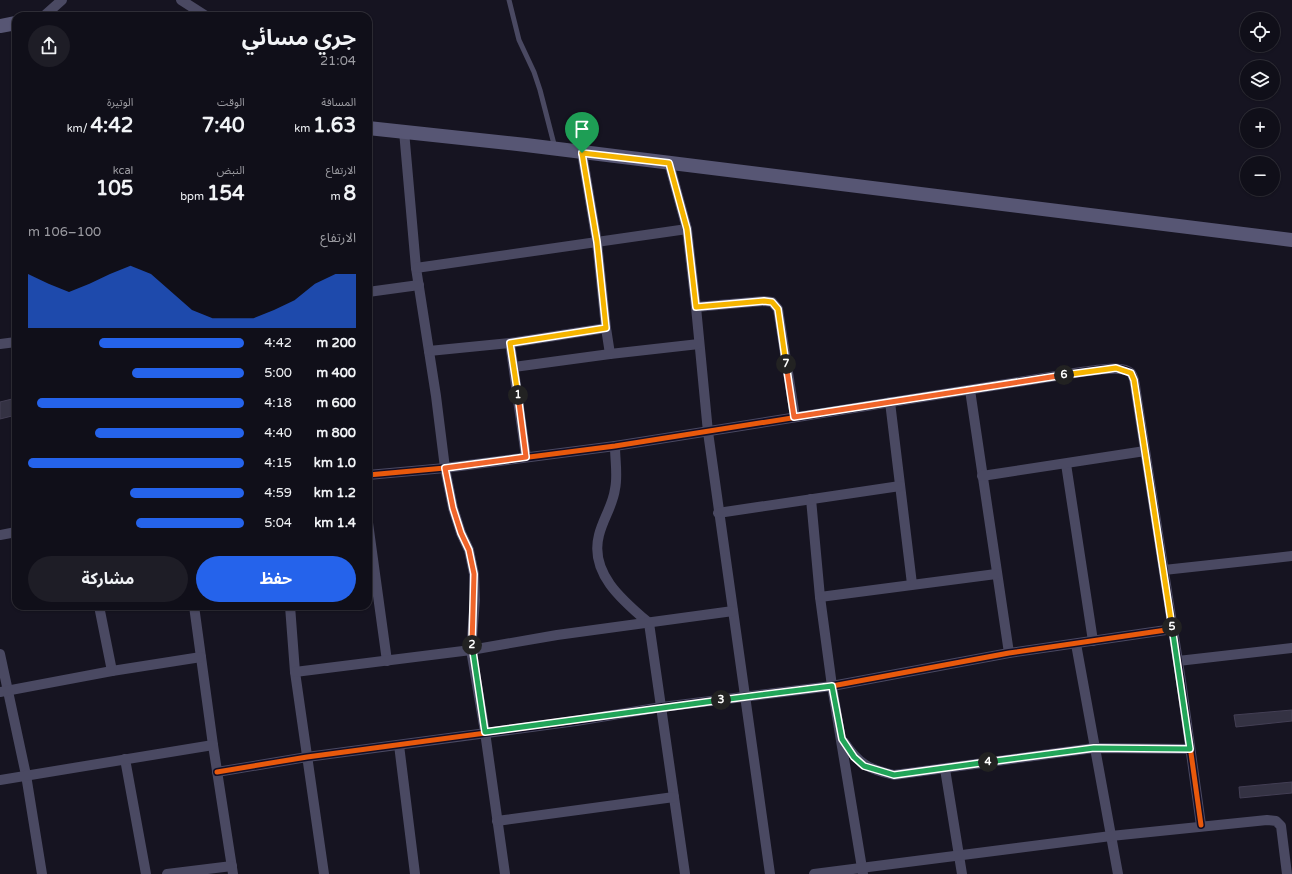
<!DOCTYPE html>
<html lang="ar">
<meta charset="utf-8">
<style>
body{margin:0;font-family:"Varela Round","Noto Sans Arabic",sans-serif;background:#1e1d26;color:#f1f3f6;direction:rtl;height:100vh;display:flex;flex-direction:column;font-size:15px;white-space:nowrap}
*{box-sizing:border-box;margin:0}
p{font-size:13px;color:#9c9ca2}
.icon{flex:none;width:22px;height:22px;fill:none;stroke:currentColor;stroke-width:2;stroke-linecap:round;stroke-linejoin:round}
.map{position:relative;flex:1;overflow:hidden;direction:ltr}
.side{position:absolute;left:12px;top:12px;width:360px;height:598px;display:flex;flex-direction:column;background:#100f19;border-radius:12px;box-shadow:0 1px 3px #0004,0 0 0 1px #302f38;direction:rtl}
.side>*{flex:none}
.tools{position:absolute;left:1240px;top:12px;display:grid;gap:8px}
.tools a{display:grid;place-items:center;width:40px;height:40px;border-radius:50%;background:#100f19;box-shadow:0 1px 3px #0004,0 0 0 1px #302f38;font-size:20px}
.pin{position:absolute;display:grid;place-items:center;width:34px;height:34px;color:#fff;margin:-41px -17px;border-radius:50% 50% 50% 0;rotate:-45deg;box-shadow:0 0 4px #0007}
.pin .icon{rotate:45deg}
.km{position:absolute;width:20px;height:20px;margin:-10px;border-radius:50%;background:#222;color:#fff;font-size:11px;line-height:20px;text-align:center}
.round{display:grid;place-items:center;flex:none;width:42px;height:42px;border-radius:21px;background:#1e1d26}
.overview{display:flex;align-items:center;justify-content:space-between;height:68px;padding:0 16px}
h1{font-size:22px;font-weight:700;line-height:30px}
.stats{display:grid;grid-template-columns:repeat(3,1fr);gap:6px;height:68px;padding:4px 16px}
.stats div{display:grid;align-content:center}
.stats b{font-size:20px;font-weight:700}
.stats small{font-size:11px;font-weight:400}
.stats p{font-size:11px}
.chart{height:112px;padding:8px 16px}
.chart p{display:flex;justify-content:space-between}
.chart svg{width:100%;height:72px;margin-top:4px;fill:#2563eb;opacity:.7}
.primary-button{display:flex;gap:8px;margin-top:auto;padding:8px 16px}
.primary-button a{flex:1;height:46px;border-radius:24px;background:#2563eb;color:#fff;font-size:16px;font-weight:700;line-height:46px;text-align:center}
.primary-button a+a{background:#1e1d26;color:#f1f3f6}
ul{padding:0 16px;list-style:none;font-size:13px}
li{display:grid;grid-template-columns:64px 48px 1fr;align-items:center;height:30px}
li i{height:10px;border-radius:5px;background:#2563eb}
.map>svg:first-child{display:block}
</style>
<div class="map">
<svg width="1292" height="874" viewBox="0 0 1292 874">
<rect width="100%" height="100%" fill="#161421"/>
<g fill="#343243" stroke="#433f54">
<path d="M16 398V415L0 419V402Z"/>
<path d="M1292 710V721L1236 727 1234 715Z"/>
<path d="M1292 782V793L1240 798 1239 787Z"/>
</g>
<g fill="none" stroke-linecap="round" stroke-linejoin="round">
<path stroke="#4a4962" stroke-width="5" d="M509 0 519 40 534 72 540 90 555 148"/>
<g stroke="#4a4962" stroke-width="10">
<path d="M181 0 206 16"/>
<path d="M44 16 62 0"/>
<path d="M404 131 416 268 436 396 445 468 453 508 461 533 469 550 474 574 475 600 471 650 485 732 505 874"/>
<path d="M582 153 597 242 606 328 610 354"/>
<path d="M669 163 687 229 696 307 708 432 770 874"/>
<path d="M416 268 687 229"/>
<path d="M368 292 419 285"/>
<path d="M696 307 764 301 772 302 778 309 795 417"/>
<path d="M510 343 526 457"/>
<path d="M0 344 16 342"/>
<path d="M429 351 510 343 606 328"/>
<path d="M514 367 610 354 699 344"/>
<path d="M970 390 1009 653"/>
<path d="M890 402 912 584"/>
<path d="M615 446C615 460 618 476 615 489 613 505 603 519 599 535 589 573 623 601 649 623L685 874"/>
<path d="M1066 464 1093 641"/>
<path d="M368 475 445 468 615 446 1081 372C1093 371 1122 364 1131 373 1135 378 1135 386 1136 392L1181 681 1201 825"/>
<path d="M982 476 1145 451"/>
<path d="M811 499 820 597 832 686 863 874"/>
<path d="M718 513 900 486"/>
<path d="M368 523 387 661"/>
<path d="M0 535 16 532"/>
<path d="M1164 570 1292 556"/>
<path d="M820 597 996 574"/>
<path d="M99 606 112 671"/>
<path d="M194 606 213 745 233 874"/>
<path d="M290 606 295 672 324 874"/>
<path d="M1076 644 1118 874"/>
<path d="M0 654 26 775 42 874"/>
<path d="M1178 661 1292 648"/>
<path d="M295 672 471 650 557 635 733 611"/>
<path d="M0 692 112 671 201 657"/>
<path d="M844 742C859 764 868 769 894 775L1094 748 1190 749"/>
<path d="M399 745 415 874"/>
<path d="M125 759 146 874"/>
<path d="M945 769 962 874"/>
<path d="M217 772 307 757 576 721 662 707 832 686 1009 653 1173 629"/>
<path d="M0 780 213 745"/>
<path d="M497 821 674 797"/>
<path d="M167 874 232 866"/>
<path d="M814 874 1111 836 1267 820 1276 821 1281 826 1287 874"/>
</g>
<g stroke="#575674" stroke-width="14">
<path d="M0 26 16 23"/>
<path d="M368 128 526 145 1292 240"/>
</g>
<defs>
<g id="cycleway">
<path d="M368 475 445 468 615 446 1081 372C1093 371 1122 364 1131 373 1135 378 1135 386 1136 392L1181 681 1201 825"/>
<path d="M217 772 307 757 576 721 662 707 832 686 1009 653 1173 629"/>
</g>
</defs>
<use href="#cycleway" stroke="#130f26" stroke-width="8"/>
<use href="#cycleway" stroke="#e8590c" stroke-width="5"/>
</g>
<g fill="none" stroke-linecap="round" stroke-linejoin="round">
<defs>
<path id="split-1" d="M518 395 510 343 606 328 597 242 582 153"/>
<path id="split-2" d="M472 645 474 574 469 550 461 533 453 508 445 468 526 457 518 395"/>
<path id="split-3" d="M472 645 485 732 721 700"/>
<path id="split-4" d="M721 700 832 686 842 739 854 757 864 766 894 775 988 762"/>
<path id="split-5" d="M988 762 1094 748 1190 749 1172 627"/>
<path id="split-6" d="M1064 375 1116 368 1131 373 1134 380 1172 627"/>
<path id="split-7" d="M786 364 794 417 1064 375"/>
<path id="split-8" d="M582 153 669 163 687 229 696 307 764 301 772 302 778 309 786 364"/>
</defs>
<use href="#split-1" stroke="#fff" stroke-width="8"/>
<use href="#split-2" stroke="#fff" stroke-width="8"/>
<use href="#split-3" stroke="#fff" stroke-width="8"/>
<use href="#split-4" stroke="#fff" stroke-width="8"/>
<use href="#split-5" stroke="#fff" stroke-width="8"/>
<use href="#split-6" stroke="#fff" stroke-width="8"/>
<use href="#split-7" stroke="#fff" stroke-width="8"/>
<use href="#split-8" stroke="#fff" stroke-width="8"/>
<use href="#split-1" stroke="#f5b400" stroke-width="5"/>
<use href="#split-2" stroke="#f0652b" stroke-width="5"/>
<use href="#split-3" stroke="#22a559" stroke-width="5"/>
<use href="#split-4" stroke="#22a559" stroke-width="5"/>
<use href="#split-5" stroke="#22a559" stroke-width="5"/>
<use href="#split-6" stroke="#f5b400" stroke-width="5"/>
<use href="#split-7" stroke="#f0652b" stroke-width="5"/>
<use href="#split-8" stroke="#f5b400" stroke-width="5"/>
</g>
</svg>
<div class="tools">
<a><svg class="icon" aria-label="locate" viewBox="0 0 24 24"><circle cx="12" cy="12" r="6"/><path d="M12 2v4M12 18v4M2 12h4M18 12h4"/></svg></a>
<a><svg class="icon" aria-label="layers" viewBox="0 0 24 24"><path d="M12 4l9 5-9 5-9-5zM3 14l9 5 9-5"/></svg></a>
<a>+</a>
<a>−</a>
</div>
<div class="pin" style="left:582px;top:153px;background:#1e9e55"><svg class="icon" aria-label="arrive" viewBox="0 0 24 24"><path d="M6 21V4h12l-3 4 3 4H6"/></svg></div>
<b class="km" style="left:518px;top:395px">1</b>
<b class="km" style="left:472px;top:645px">2</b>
<b class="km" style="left:721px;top:700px">3</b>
<b class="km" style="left:988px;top:762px">4</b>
<b class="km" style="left:1172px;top:627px">5</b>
<b class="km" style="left:1064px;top:375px">6</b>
<b class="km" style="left:786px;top:364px">7</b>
<section class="side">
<div class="overview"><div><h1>جري مسائي</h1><p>21:04</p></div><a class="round"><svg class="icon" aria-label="share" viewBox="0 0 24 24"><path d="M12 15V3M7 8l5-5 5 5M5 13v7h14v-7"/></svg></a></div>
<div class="stats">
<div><p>المسافة</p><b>1.63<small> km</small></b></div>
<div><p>الوقت</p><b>7:40</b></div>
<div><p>الوتيرة</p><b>4:42<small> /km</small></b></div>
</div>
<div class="stats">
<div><p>الارتفاع</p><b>8<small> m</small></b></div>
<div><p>النبض</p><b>154<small> bpm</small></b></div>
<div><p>kcal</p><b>105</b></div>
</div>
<div class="chart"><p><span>الارتفاع</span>100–106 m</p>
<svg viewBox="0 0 160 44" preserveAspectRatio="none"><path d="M0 44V11L10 17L20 22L30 17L40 11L50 6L60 11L70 22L80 33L90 38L100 38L110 38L120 33L130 27L140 17L150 11L160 11V44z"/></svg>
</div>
<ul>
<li><b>200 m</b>4:42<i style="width:67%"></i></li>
<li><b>400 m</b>5:00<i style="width:52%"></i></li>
<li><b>600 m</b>4:18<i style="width:96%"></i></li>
<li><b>800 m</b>4:40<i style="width:69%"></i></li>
<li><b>1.0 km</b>4:15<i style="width:100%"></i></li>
<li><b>1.2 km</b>4:59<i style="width:53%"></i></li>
<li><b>1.4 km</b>5:04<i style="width:50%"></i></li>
</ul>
<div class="primary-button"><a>حفظ</a><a>مشاركة</a></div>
</section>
</div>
